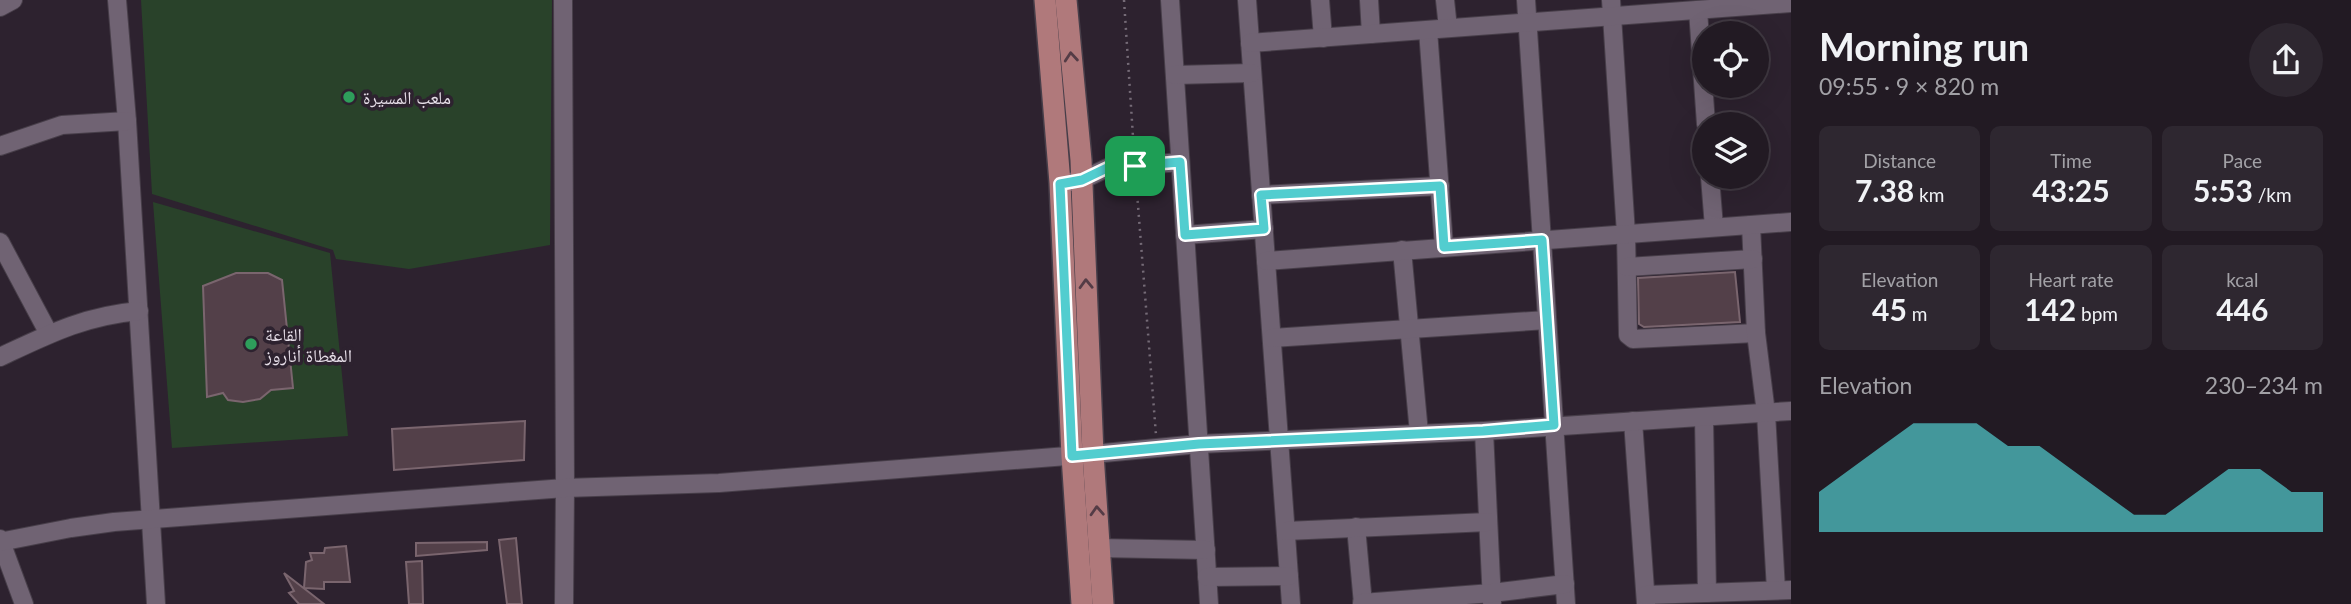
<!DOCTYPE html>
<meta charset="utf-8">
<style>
body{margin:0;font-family:Lato,"Noto Naskh Arabic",sans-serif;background:#2e2730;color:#f1f3f6;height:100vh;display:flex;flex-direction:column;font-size:26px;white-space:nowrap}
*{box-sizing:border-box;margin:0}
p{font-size:23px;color:#a2a1a6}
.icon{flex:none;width:38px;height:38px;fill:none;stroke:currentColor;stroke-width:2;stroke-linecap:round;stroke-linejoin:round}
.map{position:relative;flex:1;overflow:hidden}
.details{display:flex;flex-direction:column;background:#221a23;width:560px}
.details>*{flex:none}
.controls{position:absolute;left:1692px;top:21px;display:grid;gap:14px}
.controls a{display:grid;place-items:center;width:77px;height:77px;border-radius:50%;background:#221a23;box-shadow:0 7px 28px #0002,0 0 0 2px #3f3841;font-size:35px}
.pin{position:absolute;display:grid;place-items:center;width:60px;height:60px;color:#fff;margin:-30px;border-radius:14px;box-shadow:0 4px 10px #0006}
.round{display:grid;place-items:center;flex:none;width:74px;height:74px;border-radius:37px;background:#2e2730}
.summary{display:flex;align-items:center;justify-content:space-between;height:119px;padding:0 28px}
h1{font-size:38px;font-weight:700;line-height:52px}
.metrics{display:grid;grid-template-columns:repeat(3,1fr);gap:10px;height:119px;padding:7px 28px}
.metrics div{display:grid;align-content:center;border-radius:10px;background:#2e2730;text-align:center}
.metrics b{font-size:30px;font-weight:700}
.metrics small{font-size:19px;font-weight:400}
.metrics p{font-size:19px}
.chart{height:196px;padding:14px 28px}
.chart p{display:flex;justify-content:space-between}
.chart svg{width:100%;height:126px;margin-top:7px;fill:#52cdcf;opacity:.7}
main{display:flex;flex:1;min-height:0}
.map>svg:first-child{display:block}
</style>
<main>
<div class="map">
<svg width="1791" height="604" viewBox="0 0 1791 604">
<rect width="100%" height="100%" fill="#2d222f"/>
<g fill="#29422a">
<path d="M141 0H552L550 245 409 269 336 259 333 250 152 194Z"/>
<path d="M153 202 330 253 348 436 172 448Z"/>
</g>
<g fill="#534049" stroke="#7a656e" stroke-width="2">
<path d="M1735 272 1740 322 1644 327 1639 324 1638 278Z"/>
<path d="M236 273H268L282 280 293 388 271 390 260 399 243 402 228 400 223 393 207 397 203 286Z"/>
<path d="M525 421 524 460 394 470 392 429Z"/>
<path d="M516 538 522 604H507L499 540Z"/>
<path d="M487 542V550L416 556V543Z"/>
<path d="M346 546 350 582H324V589L304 588 306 562 312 560 310 553H324L325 548Z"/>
<path d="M422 561 423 604H409L406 562Z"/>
<path d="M284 573 310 593 324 604H299L289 593 294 591Z"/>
</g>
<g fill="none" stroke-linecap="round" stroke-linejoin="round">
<defs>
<g id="minor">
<path d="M117 0 127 121 156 604"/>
<path d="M563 0 565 488 564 604"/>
<path d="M1170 0 1209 604"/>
<path d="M1247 0 1291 604"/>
<path d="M1320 0 1323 38"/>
<path d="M1369 0 1371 34"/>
<path d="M1445 0 1448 28"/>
<path d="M1526 0 1566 604"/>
<path d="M1611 0 1626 234 1628 335 1633 339 1756 333"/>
<path d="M0 7 13 0"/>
<path d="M1698 10 1706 124"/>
<path d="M1428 30 1444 247"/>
<path d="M1250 43 1791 3"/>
<path d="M1175 75 1252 73"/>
<path d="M0 146 62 125 127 121"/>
<path d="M1710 177 1714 227"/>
<path d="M1070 182 1082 180 1107 168 1180 162"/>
<path d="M1261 195 1440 186"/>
<path d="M1751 225 1756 333 1766 413 1776 590"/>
<path d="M1185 235 1264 229"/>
<path d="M0 242 49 334"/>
<path d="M1402 250 1419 433"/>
<path d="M1266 261 1791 222"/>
<path d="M1627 267 1753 259"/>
<path d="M1272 338 1547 320"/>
<path d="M0 357C49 334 84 316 139 311"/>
<path d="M1704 418 1707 593"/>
<path d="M1633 421 1646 604"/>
<path d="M1484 431 1492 602"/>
<path d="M1356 527 1363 604"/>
<path d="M1286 531 1488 522"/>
<path d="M0 539 24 604"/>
<path d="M0 542 71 528 114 522 565 488 719 483 1093 454 1199 444 1484 431 1791 411"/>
<path d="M1099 548 1206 550"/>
<path d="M1207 577 1289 576"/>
<path d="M1646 595 1791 590"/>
<path d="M1362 603 1492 593 1565 584"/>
</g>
<g id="major">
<path d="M1045 0 1060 183 1072 456 1082 604"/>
<path d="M1066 0 1081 160 1093 454 1103 604"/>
</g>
</defs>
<use href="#minor" stroke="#473e49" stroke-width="20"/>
<use href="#major" stroke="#473e49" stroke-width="24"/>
<g stroke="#756b77" stroke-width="2.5" stroke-dasharray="2 5" stroke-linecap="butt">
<path d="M1124 0 1134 152"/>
<path d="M1136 180 1156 435"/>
</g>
<use href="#minor" stroke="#706373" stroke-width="18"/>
<use href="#major" stroke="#b0797b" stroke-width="21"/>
</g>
<defs><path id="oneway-chevron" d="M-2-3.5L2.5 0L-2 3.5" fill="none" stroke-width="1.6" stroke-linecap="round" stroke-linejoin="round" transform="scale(1.75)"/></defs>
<g stroke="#543c46">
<use href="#oneway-chevron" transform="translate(1071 57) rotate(-95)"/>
<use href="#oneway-chevron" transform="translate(1086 284) rotate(-92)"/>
<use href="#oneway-chevron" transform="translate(1097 511) rotate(-93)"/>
</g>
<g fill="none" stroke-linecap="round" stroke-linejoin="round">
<defs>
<path id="route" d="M1180 162 1185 235 1264 229 1261 195 1440 186 1444 247 1542 240 1554 425 1483 431 1199 444 1072 456 1060 184 1082 180 1107 168Z"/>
</defs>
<use href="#route" stroke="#fff" stroke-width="14"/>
<use href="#route" stroke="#52cdcf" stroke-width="9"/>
</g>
<g fill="#2e9e5b" stroke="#2d222f" stroke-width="2.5">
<circle cx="349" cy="97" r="7"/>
<circle cx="251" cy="344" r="7"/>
</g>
<g text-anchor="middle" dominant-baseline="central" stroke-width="7" stroke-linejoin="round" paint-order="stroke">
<g font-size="18" fill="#e6dee8" stroke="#2d222f" text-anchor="start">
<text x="363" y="97">ملعب المسيرة</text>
<text x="265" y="334">القاعة<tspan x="265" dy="21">المغطاة أناروز</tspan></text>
</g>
</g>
</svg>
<div class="controls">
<a><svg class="icon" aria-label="locate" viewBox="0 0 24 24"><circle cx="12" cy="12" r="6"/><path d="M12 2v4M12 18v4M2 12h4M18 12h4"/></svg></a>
<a><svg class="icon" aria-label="layers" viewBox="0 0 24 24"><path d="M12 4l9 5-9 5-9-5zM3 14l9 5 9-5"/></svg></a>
</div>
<div class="pin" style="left:1135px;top:166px;background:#1e9e55"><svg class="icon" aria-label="arrive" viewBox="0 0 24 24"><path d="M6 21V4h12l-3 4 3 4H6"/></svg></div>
</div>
<section class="details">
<div class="summary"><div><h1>Morning run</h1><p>09:55 · 9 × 820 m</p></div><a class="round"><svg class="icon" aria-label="share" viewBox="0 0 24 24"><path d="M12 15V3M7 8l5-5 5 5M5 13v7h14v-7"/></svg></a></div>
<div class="metrics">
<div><p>Distance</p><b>7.38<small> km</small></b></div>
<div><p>Time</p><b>43:25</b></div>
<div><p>Pace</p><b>5:53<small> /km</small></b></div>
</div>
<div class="metrics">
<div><p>Elevation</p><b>45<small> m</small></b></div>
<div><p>Heart rate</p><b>142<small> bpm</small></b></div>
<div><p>kcal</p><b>446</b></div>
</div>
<div class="chart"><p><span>Elevation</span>230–234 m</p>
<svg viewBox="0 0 160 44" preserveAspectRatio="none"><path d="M0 44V30L10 22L20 14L30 6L40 6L50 6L60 14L70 14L80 22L90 30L100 38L110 38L120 30L130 22L140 22L150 30L160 30V44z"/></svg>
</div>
</section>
</main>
